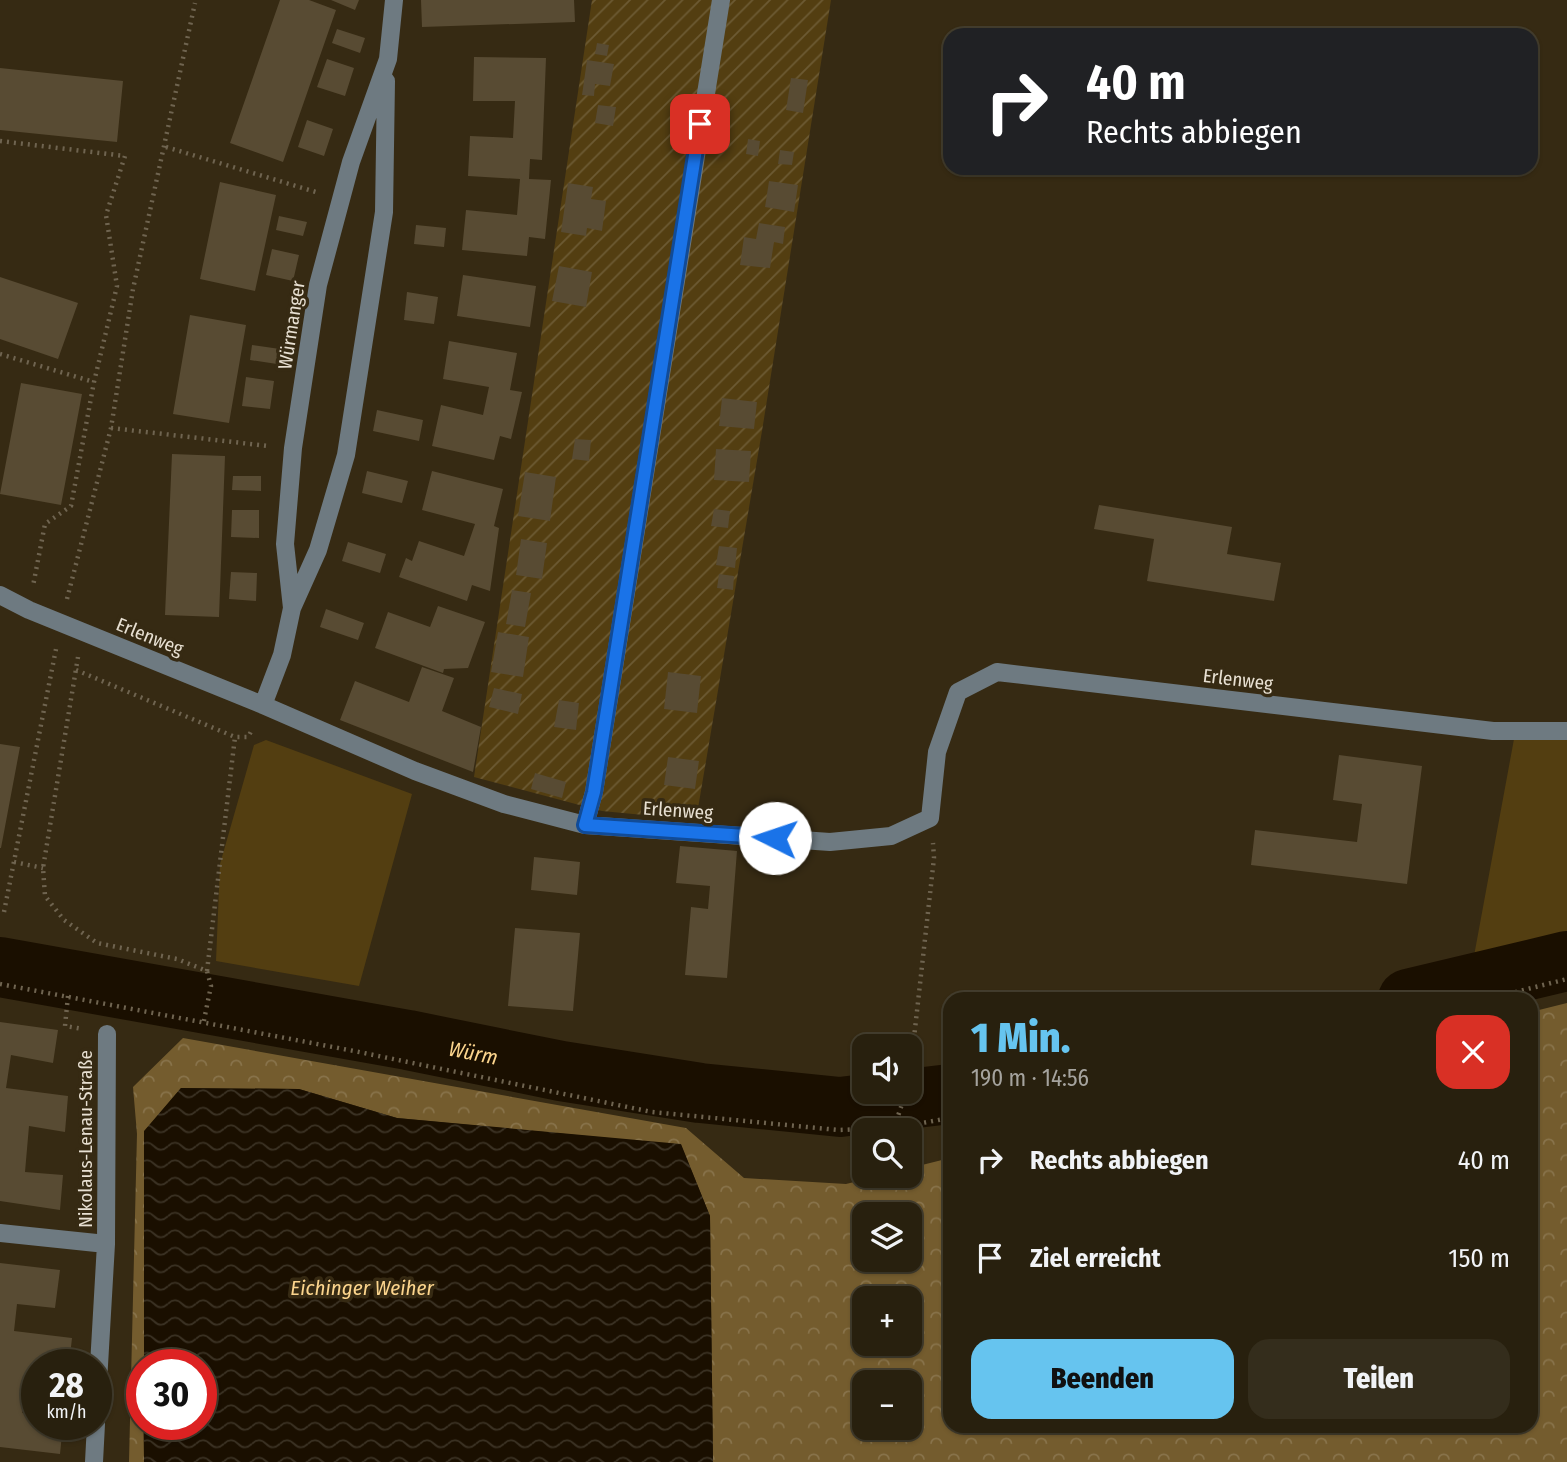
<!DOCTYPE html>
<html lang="de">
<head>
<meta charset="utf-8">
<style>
	body { margin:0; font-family:"Fira Sans Condensed",sans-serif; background:#342d1c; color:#f1f3f6; height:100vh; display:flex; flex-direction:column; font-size:26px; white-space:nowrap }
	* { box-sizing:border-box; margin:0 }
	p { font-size:23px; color:#a5a39e }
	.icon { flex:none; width:38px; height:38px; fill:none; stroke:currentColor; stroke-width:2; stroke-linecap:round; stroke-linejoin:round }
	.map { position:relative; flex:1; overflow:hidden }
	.drawer { position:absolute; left:943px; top:992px; width:595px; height:441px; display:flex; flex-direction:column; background:#28200e; border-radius:21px; box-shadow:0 2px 5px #0004,0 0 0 2px #443e2e }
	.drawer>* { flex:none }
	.hud { position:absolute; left:943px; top:28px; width:595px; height:147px; border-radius:21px; box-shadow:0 2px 5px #0004,0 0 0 2px #443e2e; background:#202124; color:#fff; overflow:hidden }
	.tools { position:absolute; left:852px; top:1034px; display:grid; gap:14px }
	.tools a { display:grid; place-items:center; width:70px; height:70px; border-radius:14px; background:#28200e; box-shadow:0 2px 5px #0004,0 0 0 2px #443e2e; font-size:35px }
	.speed { position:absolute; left:21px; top:1349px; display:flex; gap:14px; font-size:35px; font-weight:700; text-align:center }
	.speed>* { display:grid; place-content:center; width:91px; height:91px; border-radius:50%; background:#28200e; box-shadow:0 2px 5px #0004,0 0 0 2px #443e2e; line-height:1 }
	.speed small { font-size:18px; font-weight:400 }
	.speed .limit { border:10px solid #d22; background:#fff; color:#111 }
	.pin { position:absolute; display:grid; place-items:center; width:60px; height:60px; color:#fff; margin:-30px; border-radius:14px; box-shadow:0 4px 10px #0006 }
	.me { position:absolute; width:77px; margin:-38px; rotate:274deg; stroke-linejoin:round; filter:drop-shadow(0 0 5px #0008) }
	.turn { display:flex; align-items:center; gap:24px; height:147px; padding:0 28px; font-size:32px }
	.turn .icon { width:91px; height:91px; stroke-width:2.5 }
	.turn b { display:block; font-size:49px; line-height:60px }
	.round { display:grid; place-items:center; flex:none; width:74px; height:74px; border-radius:21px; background:#342d1c }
	.head { display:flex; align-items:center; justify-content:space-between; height:119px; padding:0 28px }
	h1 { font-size:42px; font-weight:800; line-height:52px; color:#66c4ef }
	.cta { display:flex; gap:14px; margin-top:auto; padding:14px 28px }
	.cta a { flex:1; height:80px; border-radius:21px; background:#66c4ef; color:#111; font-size:28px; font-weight:800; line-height:80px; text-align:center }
	.cta a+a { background:#342d1c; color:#f1f3f6 }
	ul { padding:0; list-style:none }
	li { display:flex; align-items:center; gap:21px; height:98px; padding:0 28px }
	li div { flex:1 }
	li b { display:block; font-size:26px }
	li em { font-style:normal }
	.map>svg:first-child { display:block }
	.grass { fill:#533e11 }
	.forest { fill:url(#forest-crowns); fill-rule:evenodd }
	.garden { fill:url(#garden-furrows) }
	.water { fill:url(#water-waves) }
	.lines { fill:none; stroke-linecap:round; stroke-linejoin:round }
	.river { stroke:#1a0f00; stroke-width:60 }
	.building { fill:#584b33 }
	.path { stroke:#6f6450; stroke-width:4.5; stroke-dasharray:2 5; stroke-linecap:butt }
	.minor { stroke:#6e7a81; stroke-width:18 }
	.route-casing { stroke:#114b97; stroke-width:18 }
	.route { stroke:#1a73e8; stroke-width:12 }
	.labels { text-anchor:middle; stroke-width:7; stroke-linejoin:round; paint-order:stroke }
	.street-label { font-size:19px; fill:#e8e0d2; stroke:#362a13 }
	.water-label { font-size:21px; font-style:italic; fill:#fcd58d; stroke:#362a13 }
</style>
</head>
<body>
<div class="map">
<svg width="1567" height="1462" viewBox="0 0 1567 1462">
	<defs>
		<pattern id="forest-crowns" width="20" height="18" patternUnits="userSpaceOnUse" patternTransform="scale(1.75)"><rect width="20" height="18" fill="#745c2e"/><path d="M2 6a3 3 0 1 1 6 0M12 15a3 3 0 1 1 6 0" fill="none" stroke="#88734b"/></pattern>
		<pattern id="garden-furrows" width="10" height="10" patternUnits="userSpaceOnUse" patternTransform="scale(1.75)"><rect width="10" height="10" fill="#533e11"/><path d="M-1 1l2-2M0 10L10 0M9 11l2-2" fill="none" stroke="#6c5a33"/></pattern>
		<pattern id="water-waves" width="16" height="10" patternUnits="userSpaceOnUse" patternTransform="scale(1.75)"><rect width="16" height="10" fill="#1a0f00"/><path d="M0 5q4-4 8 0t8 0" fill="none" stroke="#3b3224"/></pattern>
	</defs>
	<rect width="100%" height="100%" fill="#362a13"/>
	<path class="grass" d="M1514 739 1567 740V936L1474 956Z
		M266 740 412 794 359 986 216 961 220 864 254 745Z"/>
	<path class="forest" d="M1567 1003V1462H713L710 1216 681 1145 397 1118 299 1089 181 1088 144 1132V1365H142L144 1462H129L137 1134 133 1087 183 1038 686 1128 744 1178 846 1184 879 1176H910V1168L950 1158V1426H1531V1012ZM864 1214H910V1260H864ZM864 1298H910V1344H864ZM864 1382H910V1428H864Z"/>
	<path class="garden" d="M592 0H831L762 431 696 820 602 811 474 777Z"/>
	<path class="water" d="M181 1088 299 1089 397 1118 681 1144 710 1216 713 1462H144V1425L201 1424V1365H144V1131Z"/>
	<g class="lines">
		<g class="river">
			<path id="s1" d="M0 967 408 1040 561 1071 700 1093 840 1107 950 1094"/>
			<path d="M1408 999 1567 961"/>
		</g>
	</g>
	<path class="building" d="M280 0H309L336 10 283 162 230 143Z
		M331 0H359L355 10Z
		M421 0H574L575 22 422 27Z
		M337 29 365 38 360 53 332 43Z
		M597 43 609 45 607 56 595 54Z
		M474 57 546 58 542 160 530 159 529 179 551 180 545 239 529 237 527 256 462 250 466 210 517 215 520 179 468 176 470 136 513 138 515 101H473Z
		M327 59 354 68 345 96 317 87Z
		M587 60 614 64 610 86 595 84 594 96 582 95Z
		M0 68 123 81 117 142 0 130Z
		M791 78 808 80 803 113 786 110Z
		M598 105 616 107 613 126 595 123Z
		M307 120 333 129 324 156 298 147Z
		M748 139 760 141 758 156 746 154Z
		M780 150 794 152 792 165 778 164Z
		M769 181 798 185 794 212 765 207Z
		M220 182 276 195 255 291 200 279Z
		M568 183 593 187 591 199 606 201 602 231 587 228 586 236 561 232Z
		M279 216 307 222 303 236 276 230Z
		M759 223 785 227 783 244 774 242 770 268 740 265 744 237 756 239Z
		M416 225 446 228 444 247 414 244Z
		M272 249 299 255 293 281 266 275Z
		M559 266 592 272 586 307 552 301Z
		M463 275 536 286 530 327 457 316Z
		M0 277 78 303 58 359 0 339Z
		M407 292 438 297 434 324 404 320Z
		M190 315 246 325 229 423 173 414Z
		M449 341 517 353 510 390 522 392 511 439 500 436 494 460 432 446 441 405 483 415 489 387 443 379Z
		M252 345 280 349 277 364 250 360Z
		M246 377 274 381 270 409 242 406Z
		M21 383 82 394 61 505 0 494Z
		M722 398 757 402 754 429 719 426Z
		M377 410 423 420 419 441 373 431Z
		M575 439 591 440 589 461 572 459Z
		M716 449 751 451 749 482 714 480Z
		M172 454 225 456 219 617 165 615Z
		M367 471 408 481 402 503 362 493Z
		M432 471 503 489 494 526 499 528 490 591 472 585 467 601 399 577 406 558 412 561 419 541 464 556 475 524 422 510Z
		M525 472 556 477 550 521 518 516Z
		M233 476H261V491L232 490Z
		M1099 505 1232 527 1227 554 1281 563 1274 601 1147 581 1154 539 1094 529Z
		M714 509 730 511 728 528 711 526Z
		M232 510H259V538L231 537Z
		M521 539 547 543 542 579 516 575Z
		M348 542 386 554 380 573 342 561Z
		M719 546 737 548 735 568 716 565Z
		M231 572 257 573 256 601 229 599Z
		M719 574 734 576 733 590 717 588Z
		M512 590 531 593 525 627 506 624Z
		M438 606 485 622 468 668 444 669 443 673 375 648 388 612 430 627Z
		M326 609 364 623 358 640 320 627Z
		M498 632 529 637 523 677 491 672Z
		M422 667 454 678 442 711 481 727 473 772 340 720 355 681 409 702Z
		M668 672 701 676 697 713 664 709Z
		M494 688 522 694 518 714 489 707Z
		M559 700 579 703 576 730 554 727Z
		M0 744 20 747 1 848H0Z
		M1339 755 1422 766 1407 884 1251 865 1255 830 1357 842 1362 804 1333 800Z
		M668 757 699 761 695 789 664 785Z
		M535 773 566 782 562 798 531 789Z
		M680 846 737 851 727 978 685 975 691 907 708 909 710 886 676 883Z
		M534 857 580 862 577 895 531 890Z
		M515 928 580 933 573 1011 508 1006Z
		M0 1022 58 1030 53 1063 11 1055 6 1088 68 1096 65 1132 29 1126 25 1172 63 1175 60 1210 0 1201Z
		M0 1263 60 1270 55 1308 17 1304 14 1331 72 1338 69 1365H37V1373L27 1371 22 1413 37 1414V1424H63L60 1454 0 1447Z"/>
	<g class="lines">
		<path class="path" d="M0 141 125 156 106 215 117 286 94 382 71 506 45 524 33 586
			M166 147 316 192
			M0 354 94 382
			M111 428 268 446
			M67 599 111 428 133 289 195 3
			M78 657 43 868 45 896 64 920 97 943 177 959 207 971 211 986 203 1025
			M76 670 235 737H248L253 728
			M14 862 43 868
			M4 912 56 649
			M207 971 235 737
			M0 984 354 1051 652 1112 838 1130 894 1128 950 1118
			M68 996 65 1026 83 1029
			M1488 999 1567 979
			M910 1074 934 858 933 843
			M894 1128 906 1092"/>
		<path class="minor" d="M0 595 29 610 263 705 415 771 504 804 585 825 830 842 891 836 930 818 937 752 958 692 997 672 1493 731H1567
			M292 608 318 550 346 455 384 212 386 81
			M263 705 282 655 292 608 285 544 293 448 318 285 351 162 388 59 394 0
			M585 825 594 792 721 0
			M0 1233 106 1244
			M96 1417 106 1244 107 1034
			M94 1462 96 1424"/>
	</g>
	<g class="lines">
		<g class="route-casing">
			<path id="route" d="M700 124 594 792 585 825 775 838"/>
		</g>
		<use href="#route" class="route"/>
	</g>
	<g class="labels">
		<g class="street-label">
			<text transform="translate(291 325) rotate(-81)" y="7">Würmanger</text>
			<text transform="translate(150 636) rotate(22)" y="7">Erlenweg</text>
			<text transform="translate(1238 679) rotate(7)" y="7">Erlenweg</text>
			<text transform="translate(678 810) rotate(4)" y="7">Erlenweg</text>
			<text transform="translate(85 1139) rotate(-90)" y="7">Nikolaus-Lenau-Straße</text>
		</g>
		<g class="water-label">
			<text dy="7" stroke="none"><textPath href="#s1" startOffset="481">Würm</textPath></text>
			<text x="362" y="1295">Eichinger Weiher</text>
		</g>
	</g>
</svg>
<div class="tools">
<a><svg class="icon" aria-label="sound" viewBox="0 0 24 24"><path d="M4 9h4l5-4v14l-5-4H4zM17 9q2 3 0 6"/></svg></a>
<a><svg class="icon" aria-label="search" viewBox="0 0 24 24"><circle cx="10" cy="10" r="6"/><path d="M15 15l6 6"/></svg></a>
<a><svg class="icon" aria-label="layers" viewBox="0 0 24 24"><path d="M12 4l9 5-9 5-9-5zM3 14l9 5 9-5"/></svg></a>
<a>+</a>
<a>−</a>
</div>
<div class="speed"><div>28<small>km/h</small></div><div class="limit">30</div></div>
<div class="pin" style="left:700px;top:124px;background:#d93025"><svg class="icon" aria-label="arrive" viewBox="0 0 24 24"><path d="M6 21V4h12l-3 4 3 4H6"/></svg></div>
<svg class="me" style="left:775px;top:838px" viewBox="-20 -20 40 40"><circle r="19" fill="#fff"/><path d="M0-13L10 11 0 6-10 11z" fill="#1a73e8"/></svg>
<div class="hud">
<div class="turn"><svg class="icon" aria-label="right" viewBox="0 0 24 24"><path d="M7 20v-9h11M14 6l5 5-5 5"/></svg><div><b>40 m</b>Rechts abbiegen</div></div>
</div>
<section class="drawer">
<div class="head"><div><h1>1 Min.</h1><p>190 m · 14:56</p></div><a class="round" style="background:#d93025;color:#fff"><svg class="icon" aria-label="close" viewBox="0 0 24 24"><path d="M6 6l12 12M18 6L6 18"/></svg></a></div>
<ul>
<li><svg class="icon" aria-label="right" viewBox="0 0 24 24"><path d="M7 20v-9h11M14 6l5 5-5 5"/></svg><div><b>Rechts abbiegen</b></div><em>40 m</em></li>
<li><svg class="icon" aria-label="arrive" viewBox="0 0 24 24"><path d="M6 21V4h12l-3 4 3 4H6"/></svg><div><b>Ziel erreicht</b></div><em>150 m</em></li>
</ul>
<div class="cta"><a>Beenden</a><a>Teilen</a></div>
</section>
</div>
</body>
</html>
